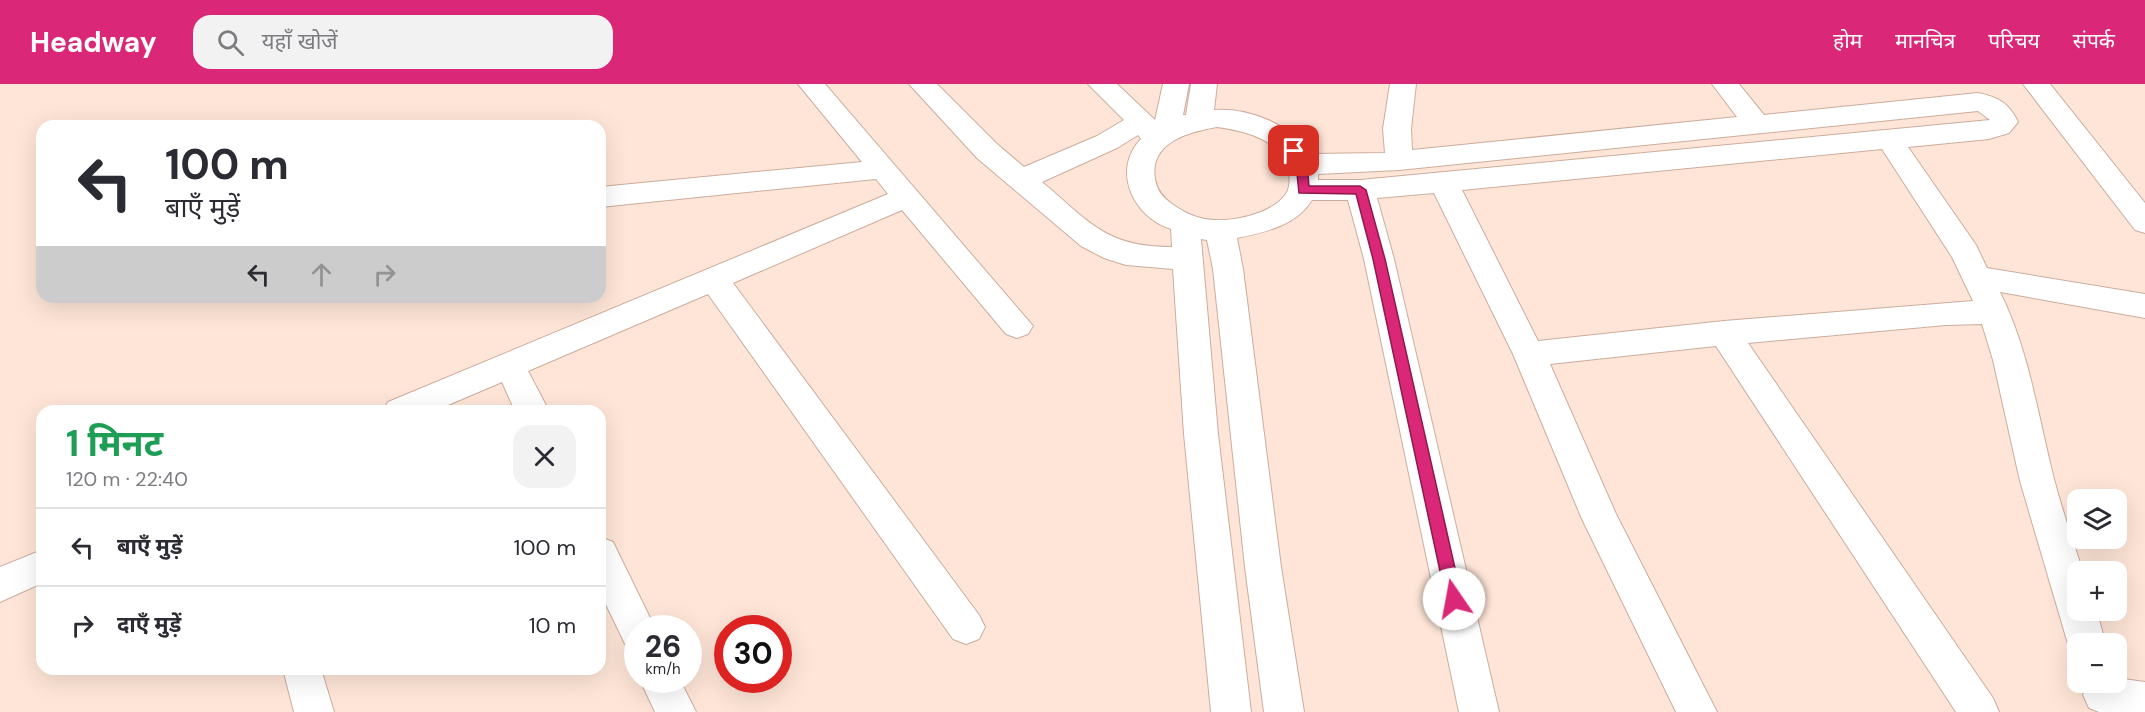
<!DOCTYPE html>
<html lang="hi">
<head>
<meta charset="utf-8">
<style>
	body { margin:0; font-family:"DM Sans","Noto Sans Devanagari",sans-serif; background:#f2f2f3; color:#2b2b33; height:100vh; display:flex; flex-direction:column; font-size:22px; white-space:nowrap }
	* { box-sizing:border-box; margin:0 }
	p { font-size:20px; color:#7c7c81 }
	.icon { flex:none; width:33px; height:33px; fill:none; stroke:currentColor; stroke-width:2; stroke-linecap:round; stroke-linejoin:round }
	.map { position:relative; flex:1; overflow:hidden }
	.drawer { position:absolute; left:36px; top:321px; width:570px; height:270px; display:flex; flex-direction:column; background:#fff; border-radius:18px; box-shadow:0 6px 24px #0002 }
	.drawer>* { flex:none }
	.guide { position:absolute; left:36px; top:36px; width:570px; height:183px; border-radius:18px; box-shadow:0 6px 24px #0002; background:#fff; color:#2b2b33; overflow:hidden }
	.controls { position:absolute; left:2067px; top:405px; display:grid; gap:12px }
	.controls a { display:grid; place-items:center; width:60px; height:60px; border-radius:12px; background:#fff; box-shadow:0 6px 24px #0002; font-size:30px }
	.speed { position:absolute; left:624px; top:531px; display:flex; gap:12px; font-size:30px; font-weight:700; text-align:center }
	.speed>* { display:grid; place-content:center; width:78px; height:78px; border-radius:50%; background:#fff; box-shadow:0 6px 24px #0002; line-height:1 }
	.speed small { font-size:15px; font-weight:400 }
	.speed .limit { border:9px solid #d22; background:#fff; color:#111 }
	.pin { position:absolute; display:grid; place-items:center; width:51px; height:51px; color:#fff; margin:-26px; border-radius:12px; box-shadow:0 3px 9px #0006 }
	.me { position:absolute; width:66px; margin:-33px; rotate:348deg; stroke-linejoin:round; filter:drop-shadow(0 0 4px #0008) }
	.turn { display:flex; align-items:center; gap:21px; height:126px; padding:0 30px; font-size:27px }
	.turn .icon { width:78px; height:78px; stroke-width:2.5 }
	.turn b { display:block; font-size:42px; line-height:51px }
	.lanes { display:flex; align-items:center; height:57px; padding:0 30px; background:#0003; justify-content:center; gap:30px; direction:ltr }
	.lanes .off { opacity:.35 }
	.round { display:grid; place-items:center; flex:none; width:63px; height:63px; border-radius:18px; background:#f2f2f3 }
	.head { display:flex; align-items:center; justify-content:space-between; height:102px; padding:0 30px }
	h1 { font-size:36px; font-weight:700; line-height:45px; color:#1e9e55 }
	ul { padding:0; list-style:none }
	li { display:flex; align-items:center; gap:18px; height:78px; padding:0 30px; border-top:2px solid #e1e1e2 }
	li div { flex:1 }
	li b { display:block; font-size:22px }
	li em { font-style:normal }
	header { display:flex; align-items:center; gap:36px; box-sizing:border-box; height:84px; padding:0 30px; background:#db2777; color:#fff }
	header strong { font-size:28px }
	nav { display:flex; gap:33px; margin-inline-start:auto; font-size:21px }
	.search { width:420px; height:54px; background:#f2f2f3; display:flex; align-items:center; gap:15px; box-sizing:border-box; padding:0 21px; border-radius:18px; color:#7c7c81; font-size:22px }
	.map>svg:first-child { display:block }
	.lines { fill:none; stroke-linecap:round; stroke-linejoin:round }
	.minor-casing { stroke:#cbad9d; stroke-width:2 }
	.minor { fill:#fff; fill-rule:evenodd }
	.route { fill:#db2777; stroke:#8e194d; stroke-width:1.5 }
</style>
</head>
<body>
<header>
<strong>Headway</strong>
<div class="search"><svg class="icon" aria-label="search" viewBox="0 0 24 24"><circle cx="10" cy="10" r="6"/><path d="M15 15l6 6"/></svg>यहाँ खोजें</div>
<nav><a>होम</a><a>मानचित्र</a><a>परिचय</a><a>संपर्क</a></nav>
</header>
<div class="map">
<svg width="2145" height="628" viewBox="0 0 2145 628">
	<rect width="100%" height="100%" fill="#fee5d7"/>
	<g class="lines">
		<g class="minor-casing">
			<path id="minor" d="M798 0H825L1033 242 1028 250 1017 254 1006 250 902 126 733 199 979 531 985 543 979 555 966 560 953 555 708 210 528 287 549 327H515L502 298 434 327H383L388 318 888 110 876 95 600 123V103L862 78Z
				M909 0H937L997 60 1024 83 1097 52 1124 36 1088 0H1117L1155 36 1163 0H1189L1183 31H1186L1191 0H1217L1214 26C1248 23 1292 41 1310 70L1385 69 1383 45 1390 0H1416L1411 45 1412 66 1737 33 1712 0H1739L1764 31 1978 9C1998 13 2009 19 2018 38L2009 49 1989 55 1908 63 1976 161 1987 184 2145 210V234L2000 208C2029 266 2038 332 2054 395 2062 426 2073 457 2083 488H2078V526H2096L2106 560H2078V574L2073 573 2068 560 2020 397 1993 276 1982 240 1946 241 1748 259 1993 614 1999 628H1956L1716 262 1550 280 1616 430 1717 628H1676L1582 435 1513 270 1434 109 1377 114 1394 175 1499 628H1459L1364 175 1348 116H1312C1296 142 1265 148 1237 154L1243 185 1281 483 1304 628H1264L1245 483 1213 185 1207 156 1201 155 1218 350 1251 628H1211L1184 350 1173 185 1126 181 1104 174 1081 162 977 74ZM1978 27 1990 36 1360 96H1318V90L1399 86ZM1217 43C1246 47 1283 56 1289 88 1290 95 1290 104 1286 110 1271 131 1229 139 1205 135 1193 133 1182 127 1172 120 1162 113 1157 106 1155 95 1149 58 1189 48 1217 43ZM1138 51 1141 55C1111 86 1133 133 1171 145L1172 163C1105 163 1090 138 1042 98L1117 64ZM1882 65 1952 173 1973 217 1724 237 1538 257 1462 106Z
				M2023 0H2050L2145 119V149L2135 146Z
				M600 453 613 458 655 544H638V565L625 560 600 508Z
				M42 466V499L0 518V483Z
				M283 585H321L334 628H294Z
				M2116 594 2145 598V628H2099L2089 624 2083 611 2089 598H2116Z
				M640 596H680L696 628H655Z"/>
		</g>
		<use href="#minor" class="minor"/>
	</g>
	<path class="route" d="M1294 63 1298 64 1307 80 1309 102H1360L1366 106 1385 175 1462 515 1459 520 1454 522 1448 520 1446 515 1373 175 1356 110 1299 109 1296 80 1289 67Z"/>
</svg>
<div class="controls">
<a><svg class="icon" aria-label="layers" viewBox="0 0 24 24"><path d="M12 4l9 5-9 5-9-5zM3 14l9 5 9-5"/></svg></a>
<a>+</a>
<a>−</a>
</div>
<div class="speed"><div>26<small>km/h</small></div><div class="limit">30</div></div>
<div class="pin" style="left:1294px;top:67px;background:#d93025"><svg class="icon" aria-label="arrive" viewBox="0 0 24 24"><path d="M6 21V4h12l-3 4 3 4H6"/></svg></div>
<svg class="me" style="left:1454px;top:515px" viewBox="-20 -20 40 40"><circle r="19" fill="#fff"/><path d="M0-13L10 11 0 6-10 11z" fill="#db2777"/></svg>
<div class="guide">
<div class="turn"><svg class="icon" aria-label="left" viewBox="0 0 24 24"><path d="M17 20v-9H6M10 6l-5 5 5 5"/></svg><div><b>100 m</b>बाएँ मुड़ें</div></div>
<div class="lanes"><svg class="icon" aria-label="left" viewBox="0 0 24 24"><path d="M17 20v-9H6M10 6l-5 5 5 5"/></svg><svg class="icon off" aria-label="ahead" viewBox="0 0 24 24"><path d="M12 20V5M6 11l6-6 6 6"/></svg><svg class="icon off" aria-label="right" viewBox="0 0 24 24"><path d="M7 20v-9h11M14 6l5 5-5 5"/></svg></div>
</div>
<section class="drawer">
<div class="head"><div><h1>1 मिनट</h1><p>120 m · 22:40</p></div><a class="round"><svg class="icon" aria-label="close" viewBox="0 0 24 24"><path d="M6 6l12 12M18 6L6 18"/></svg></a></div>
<ul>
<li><svg class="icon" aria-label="left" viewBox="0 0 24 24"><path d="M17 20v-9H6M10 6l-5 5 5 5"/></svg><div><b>बाएँ मुड़ें</b></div><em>100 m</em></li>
<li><svg class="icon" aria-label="right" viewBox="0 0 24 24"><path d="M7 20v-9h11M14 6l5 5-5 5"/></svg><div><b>दाएँ मुड़ें</b></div><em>10 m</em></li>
</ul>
</section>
</div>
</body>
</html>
